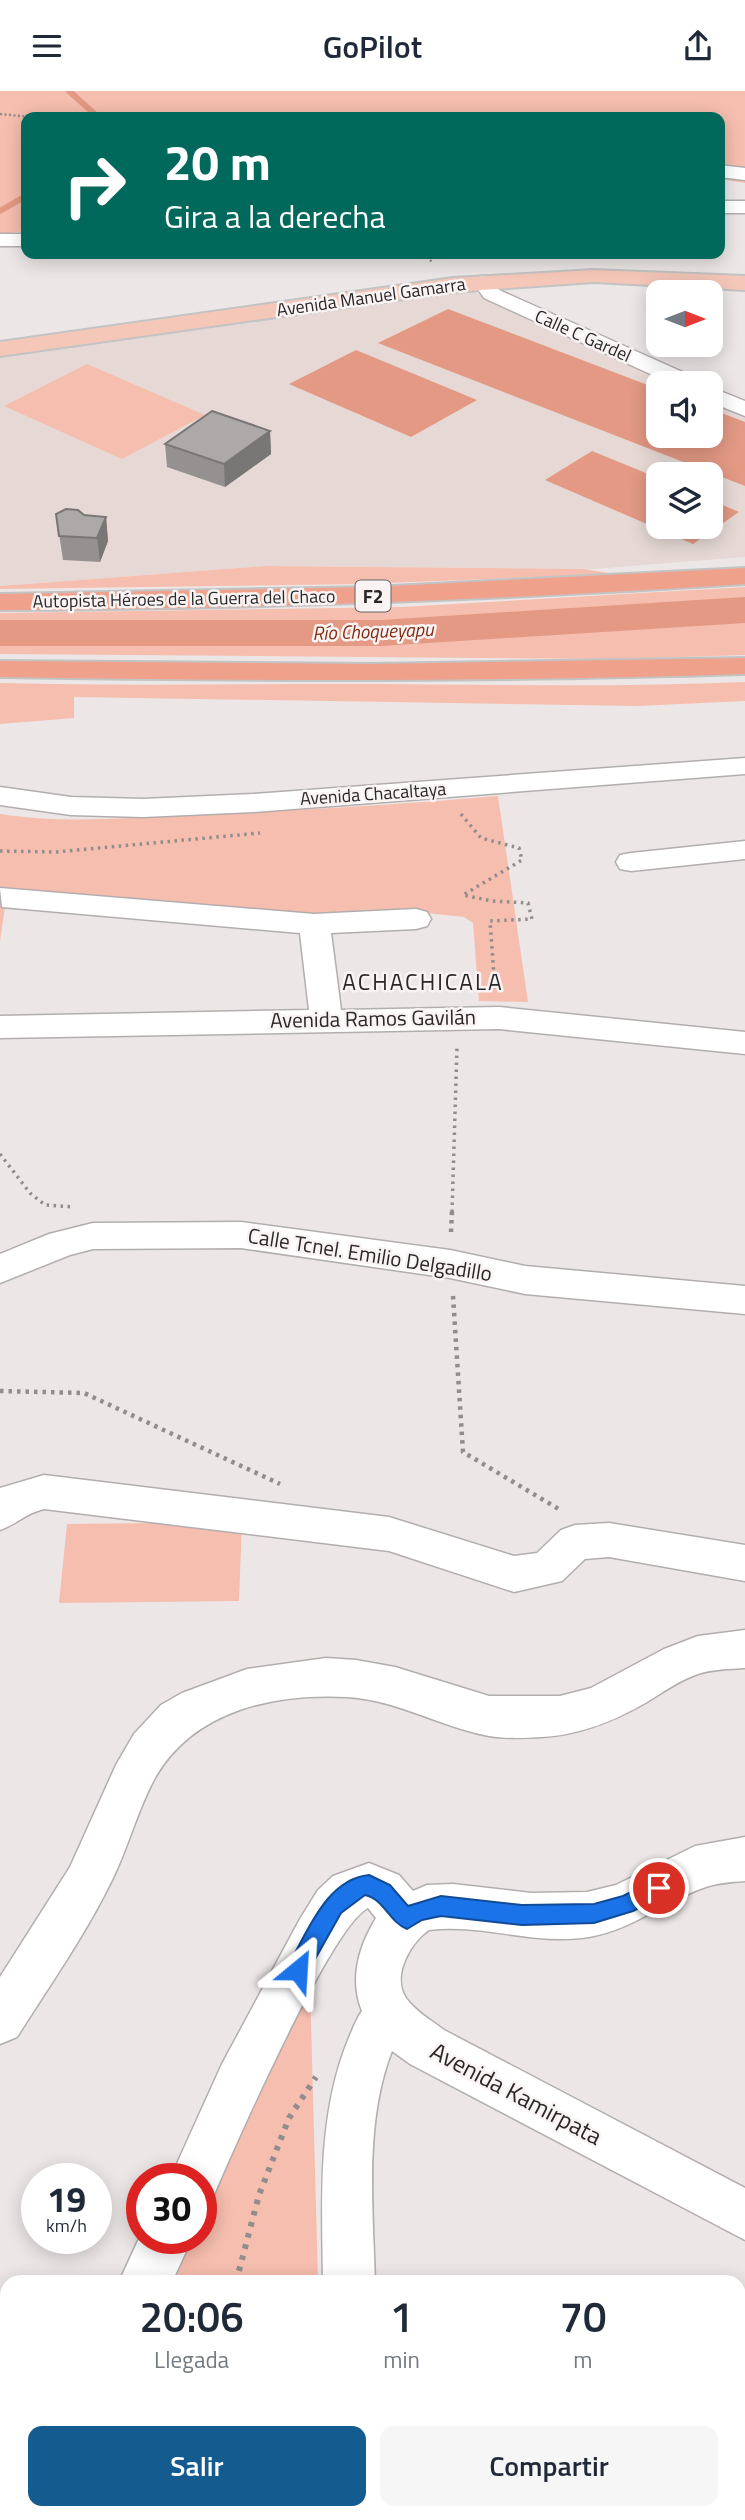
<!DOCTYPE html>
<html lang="es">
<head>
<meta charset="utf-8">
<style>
	body { margin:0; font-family:"Titillium Web",sans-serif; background:#f6f6f7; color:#1f2937; height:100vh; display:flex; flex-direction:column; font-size:26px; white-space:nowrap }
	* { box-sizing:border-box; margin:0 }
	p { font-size:23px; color:#747a83 }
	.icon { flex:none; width:38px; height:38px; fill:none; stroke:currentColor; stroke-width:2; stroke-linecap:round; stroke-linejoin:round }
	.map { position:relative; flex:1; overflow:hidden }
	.sheet { position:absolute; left:0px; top:2184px; width:746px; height:245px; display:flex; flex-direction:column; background:#fff; border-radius:21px 21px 0 0; box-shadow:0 4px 18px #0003 }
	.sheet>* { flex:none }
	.banner { position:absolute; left:21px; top:21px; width:704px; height:147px; border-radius:14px; box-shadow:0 4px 18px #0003; background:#00695c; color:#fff; overflow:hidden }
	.needle { width:46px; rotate:90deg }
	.buttons { position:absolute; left:646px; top:189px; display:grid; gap:14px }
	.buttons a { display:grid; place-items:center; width:77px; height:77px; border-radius:14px; background:#fff; box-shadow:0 4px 18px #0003; font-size:35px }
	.speed { position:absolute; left:21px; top:2072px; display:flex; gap:14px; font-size:35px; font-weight:700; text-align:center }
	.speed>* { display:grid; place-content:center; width:91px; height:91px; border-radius:50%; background:#fff; box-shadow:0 4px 18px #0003; line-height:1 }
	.speed small { font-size:18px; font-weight:400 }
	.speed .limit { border:10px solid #d22; background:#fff; color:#111 }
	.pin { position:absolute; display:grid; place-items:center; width:60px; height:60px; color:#fff; margin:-30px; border:4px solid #fff; border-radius:50%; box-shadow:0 2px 7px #0007 }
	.me { position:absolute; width:77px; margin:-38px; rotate:27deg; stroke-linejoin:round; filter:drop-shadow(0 0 5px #0008) }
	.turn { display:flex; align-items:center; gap:24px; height:147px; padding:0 28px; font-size:32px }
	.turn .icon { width:91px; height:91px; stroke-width:2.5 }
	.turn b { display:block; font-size:49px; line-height:60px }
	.eta { display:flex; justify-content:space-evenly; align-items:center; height:119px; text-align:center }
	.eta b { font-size:42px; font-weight:600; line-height:49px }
	.button { display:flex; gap:14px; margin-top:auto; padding:14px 28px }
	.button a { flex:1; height:80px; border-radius:14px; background:#145c90; color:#fff; font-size:28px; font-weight:600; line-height:80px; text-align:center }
	.button a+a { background:#f6f6f7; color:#1f2937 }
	header { display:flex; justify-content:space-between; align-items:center; height:91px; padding:0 28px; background:#fff; font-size:32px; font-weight:600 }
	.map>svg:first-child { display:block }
	.built { fill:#e6d9d5; fill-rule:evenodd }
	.green { fill:#f6beae }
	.water { fill:#e39984 }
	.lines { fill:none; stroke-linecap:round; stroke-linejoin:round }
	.stream { stroke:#e39984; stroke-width:6 }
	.river { fill:#e39984; fill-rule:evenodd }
	.minor-casing { stroke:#b2aead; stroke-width:3 }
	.major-casing { stroke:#c3c3c3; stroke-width:4 }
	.highway-casing { stroke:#c3c3c3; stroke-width:4 }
	.path-far3 { stroke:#918d8c; stroke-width:2.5; stroke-dasharray:2 2.5; stroke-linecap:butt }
	.path-far2 { stroke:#918d8c; stroke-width:3.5; stroke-dasharray:2.5 4.5; stroke-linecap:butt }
	.path-far1 { stroke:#918d8c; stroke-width:4.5; stroke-dasharray:3.5 5; stroke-linecap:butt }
	.path { stroke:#918d8c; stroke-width:6; stroke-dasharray:4.5 7; stroke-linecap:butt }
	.minor { fill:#fff; fill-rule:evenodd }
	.major { fill:#f5c7b9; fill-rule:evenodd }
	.highway { fill:#efa18b; fill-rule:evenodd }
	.wall { fill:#959190 }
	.shaded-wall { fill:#797676 }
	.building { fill:#ada9a8; stroke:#797676; stroke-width:2 }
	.route { fill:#1a73e8; stroke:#114b97; stroke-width:2 }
	.labels { text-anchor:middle; stroke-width:5; stroke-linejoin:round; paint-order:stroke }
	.far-street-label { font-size:18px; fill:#2a2828; stroke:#f9f4f3 }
	.shield { fill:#f9f4f3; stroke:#686565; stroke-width:2 }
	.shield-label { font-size:19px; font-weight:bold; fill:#2a2828 }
	.far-water-label { font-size:19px; font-style:italic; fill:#842d15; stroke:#f9f4f3 }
	.street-label { font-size:21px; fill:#2a2828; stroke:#f9f4f3 }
	.neighbourhood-label { font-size:23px; letter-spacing:2px; fill:#2a2828; stroke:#f9f4f3 }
	.near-street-label { font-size:24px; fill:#2a2828; stroke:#f9f4f3 }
</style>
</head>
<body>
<header><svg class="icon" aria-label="menu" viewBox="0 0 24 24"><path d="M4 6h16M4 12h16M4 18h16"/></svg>GoPilot<svg class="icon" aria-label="share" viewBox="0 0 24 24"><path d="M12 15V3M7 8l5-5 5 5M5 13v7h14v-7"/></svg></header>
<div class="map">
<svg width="745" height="2429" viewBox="0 0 745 2429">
	<rect width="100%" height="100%" fill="#ece7e6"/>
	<path class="built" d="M469 199 674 292H658V345H710L711 309 745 324V466L593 478 265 475 0 495V266ZM658 383H710V436H658Z"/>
	<path class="green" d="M0 0H745V92L719 88V26H26V140L0 143Z
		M87 273 205 324 122 368 4 315Z
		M265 475 584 478 615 483 361 493 0 498V495Z
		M745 496V509L384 532H0V522L402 516Z
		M745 528V564L615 568 0 563V552L385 551Z
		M745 591V610L638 615 74 606V627L0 633V592C114 595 227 593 341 593 476 593 610 597 745 591Z
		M498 705 528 911 479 910 473 832 464 826 416 821 317 826 7 803 0 850V723C61 733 124 727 185 724 290 720 394 714 498 705Z
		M242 1431 239 1510 59 1512 67 1433Z
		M309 1856 318 2191H169L187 2147H201V2113Z
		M7 2407V2422H324V2429H0V2416Z"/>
	<path class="water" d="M448 218 658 298V345H710L711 318 745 331V395L378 252Z
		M356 259 477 309 411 346 289 293Z
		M592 360 658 387V436H710L711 409 739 421 693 453 545 389Z"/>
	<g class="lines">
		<path class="stream" d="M69 0 98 26
			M0 120 26 105"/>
		<path class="river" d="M745 506V532L381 555H0V529H381Z"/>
		<g class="minor-casing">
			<path id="minor" d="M719 74 745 77V89L719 86Z
				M719 110H745V122H719Z
				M0 143H26V155H0Z
				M483 185 490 187 499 199 696 287 699 292H670L484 207 473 191 476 187Z
				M710 296 745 310V325L710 311Z
				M745 667V683L253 721 143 726 71 724 0 714V696L71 706 143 708 253 703Z
				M745 750V768L631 780 620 778 616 771 620 764 631 762Z
				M0 797 314 823 416 818 427 821 431 828 427 835 416 838 331 842 341 919 499 916 745 941V963L499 938 0 947V925L309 919 300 842 2 816Z
				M241 1131 450 1159 525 1175 745 1195V1223L525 1203 450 1187 241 1157 93 1158 70 1164 0 1192V1163L49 1143 93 1132Z
				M44 1384 389 1426 514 1465 537 1462 561 1439 575 1434 609 1432 745 1454V1490L609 1466 585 1468 562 1490 514 1501 389 1460 44 1418C24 1423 19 1432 0 1439V1397Z
				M745 1539V1577C729 1578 713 1578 698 1583 680 1589 663 1601 647 1611 614 1630 580 1644 542 1646 525 1647 507 1648 489 1645 440 1636 398 1609 347 1606 275 1602 195 1619 156 1685 138 1717 129 1754 113 1787 86 1843 50 1894 17 1946L0 1953V1886L70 1776 116 1674 134 1643 161 1614 182 1602 247 1578 326 1567 356 1569 395 1576 489 1605H560L591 1597 664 1558 698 1545Z
				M745 1746V1790C731 1791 716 1792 703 1797 663 1811 634 1838 589 1846 535 1855 482 1832 429 1839 411 1851 391 1885 406 1907 415 1920 431 1929 444 1939L745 2097V2149L410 1973 392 1960C364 2031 373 2117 375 2191H323C322 2111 317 2025 348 1949 352 1940 356 1928 362 1920 349 1888 359 1855 376 1827L368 1817C331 1835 234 2057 213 2106L201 2111V2088H170L222 1973 300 1828 318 1799 333 1785 369 1772 399 1784 413 1800 427 1794 453 1793 531 1802 587 1801 616 1794 695 1755Z
				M142 2141V2147H192L172 2191H119Z
				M7 2321V2379L0 2382V2324Z
				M738 2403 745 2406V2429H496L499 2422H738Z
				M325 2422H381V2429H325Z"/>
		</g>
		<g class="major-casing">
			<path id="major" d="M594 179 745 185V199L594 191 453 201 0 265V251L453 187Z"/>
		</g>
		<g class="highway-casing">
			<path id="highway" d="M745 477V493C497 509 249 518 0 519V503L373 496Z
				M745 567V583C497 591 248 590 0 586V570L372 573Z"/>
		</g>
		<path class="path-far3" d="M0 23 31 26
			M419 163H424L432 171"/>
		<path class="path-far2" d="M461 723 481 747 519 757 522 769 463 804 492 810 528 812 532 828 490 830 495 898
			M0 760 56 761 260 742
			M0 1063 30 1102 45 1114 73 1116
			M452 1121 457 957"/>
		<path class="path-far1" d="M451 1141 452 1120
			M453 1205 463 1361 562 1420
			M0 1300 84 1302 280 1393"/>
		<path class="path" d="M236 2191 259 2104 289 2027 316 1986
			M82 2429 88 2422"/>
		<use href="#minor" class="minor"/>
		<use href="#major" class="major"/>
		<use href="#highway" class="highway"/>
	</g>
	<path class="wall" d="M270 340 271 363 225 396 167 376 165 353Z
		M56 423 106 426 108 450 100 471 63 469Z"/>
	<path class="shaded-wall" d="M270 340 271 363 225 396 224 373Z
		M106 426 108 450 100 471 97 447Z"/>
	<path class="building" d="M212 320 270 340 224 373 165 353Z
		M66 418 78 419 84 424 106 426 97 447 59 445 56 423Z"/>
	<path class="route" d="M369 1784 390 1794 408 1815 441 1805 522 1814 594 1813 623 1805 659 1787 666 1790 668 1797 666 1804 633 1820 594 1832 522 1834 441 1825 422 1829 407 1838C389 1831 384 1808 365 1804L341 1822 305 1886 298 1889 290 1886 287 1879 290 1871C308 1840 327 1788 369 1784Z"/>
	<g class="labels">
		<g class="far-street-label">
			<text transform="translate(371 206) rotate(-8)" y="6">Avenida Manuel Gamarra</text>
			<text transform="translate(583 245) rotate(24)" y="6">Calle C Gardel</text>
			<text transform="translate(184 508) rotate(-1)" y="6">Autopista Héroes de la Guerra del Chaco</text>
			<text transform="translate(373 703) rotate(-4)" y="6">Avenida Chacaltaya</text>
		</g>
		<rect class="shield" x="355.5" y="489.5" width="35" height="31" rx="5"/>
		<g class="shield-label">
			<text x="373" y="512">F2</text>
		</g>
		<g class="far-water-label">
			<text transform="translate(373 540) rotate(-2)" y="7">Río Choqueyapu</text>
		</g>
		<g class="street-label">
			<text transform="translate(373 928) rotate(-1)" y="7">Avenida Ramos Gavilán</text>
			<text transform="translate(370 1164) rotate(9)" y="7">Calle Tcnel. Emilio Delgadillo</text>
		</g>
		<g class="neighbourhood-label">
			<text x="423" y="899">ACHACHICALA</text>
		</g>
		<g class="near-street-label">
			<text transform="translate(516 2003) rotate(28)" y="8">Avenida Kamirpata</text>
		</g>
	</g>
</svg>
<div class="buttons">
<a><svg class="needle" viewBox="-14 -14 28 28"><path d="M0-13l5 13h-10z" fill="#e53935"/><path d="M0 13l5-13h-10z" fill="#747a83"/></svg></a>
<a><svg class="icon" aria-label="sound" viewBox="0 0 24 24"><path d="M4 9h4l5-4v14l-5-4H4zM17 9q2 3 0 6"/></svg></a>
<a><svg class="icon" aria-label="layers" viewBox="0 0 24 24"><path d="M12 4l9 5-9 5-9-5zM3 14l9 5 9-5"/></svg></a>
</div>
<div class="speed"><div>19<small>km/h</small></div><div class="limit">30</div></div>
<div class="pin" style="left:659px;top:1797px;background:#d93025"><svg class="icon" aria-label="arrive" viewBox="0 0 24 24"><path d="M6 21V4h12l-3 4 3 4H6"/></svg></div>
<svg class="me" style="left:298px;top:1879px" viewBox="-20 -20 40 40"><path d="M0-17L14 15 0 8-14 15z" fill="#1a73e8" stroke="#fff" stroke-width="4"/></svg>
<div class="banner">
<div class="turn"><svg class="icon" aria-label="right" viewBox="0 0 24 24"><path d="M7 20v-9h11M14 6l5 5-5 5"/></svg><div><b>20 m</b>Gira a la derecha</div></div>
</div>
<section class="sheet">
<div class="eta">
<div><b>20:06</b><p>Llegada</p></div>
<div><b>1</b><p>min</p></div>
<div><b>70</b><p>m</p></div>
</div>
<div class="button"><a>Salir</a><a>Compartir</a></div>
</section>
</div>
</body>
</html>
